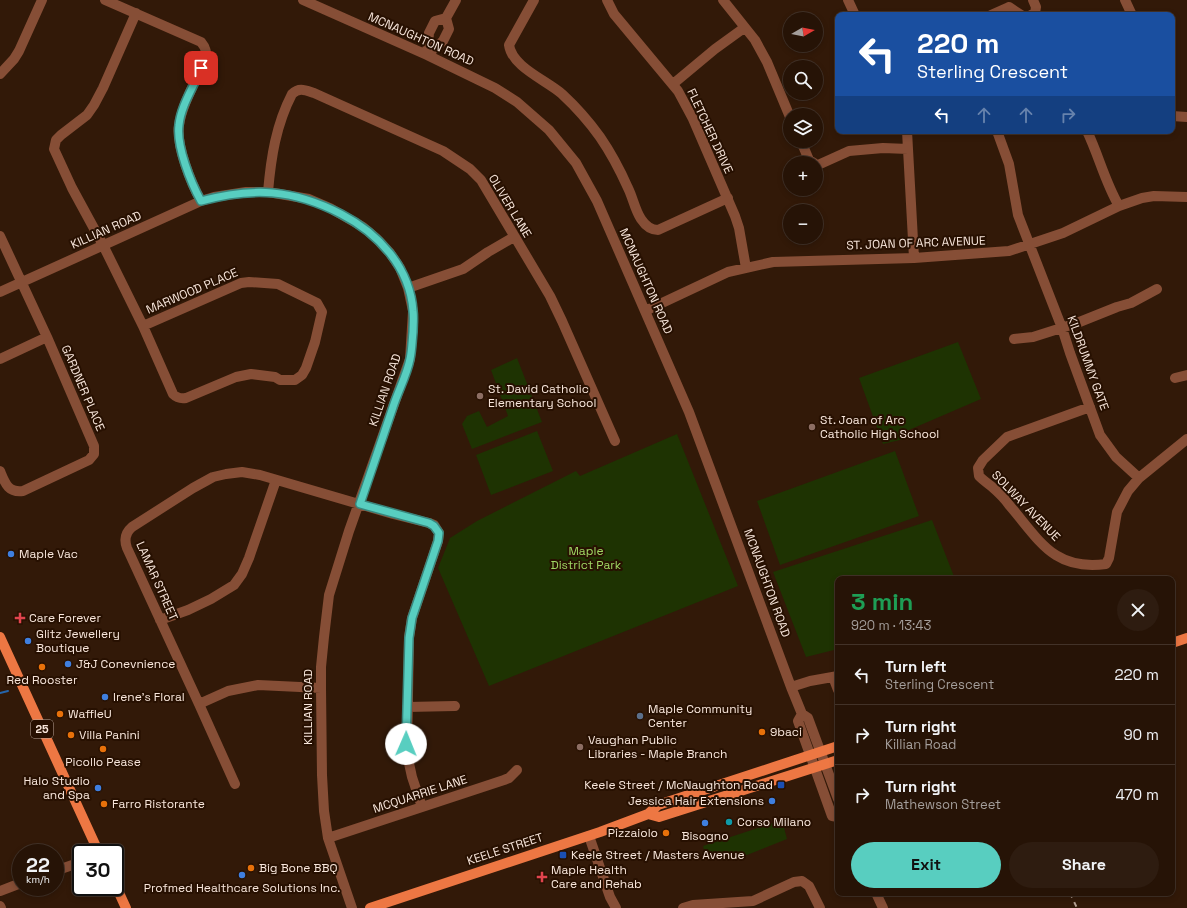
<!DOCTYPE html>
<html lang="en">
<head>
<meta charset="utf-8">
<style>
	body { margin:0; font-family:"Space Grotesk",sans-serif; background:#2e1c10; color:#f1f3f6; height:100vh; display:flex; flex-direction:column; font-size:15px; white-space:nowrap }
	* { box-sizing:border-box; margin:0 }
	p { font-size:13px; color:#a49e9b }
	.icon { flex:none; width:22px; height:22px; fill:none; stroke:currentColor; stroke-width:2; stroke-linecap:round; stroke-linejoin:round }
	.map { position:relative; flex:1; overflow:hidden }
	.side { position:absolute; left:835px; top:576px; width:340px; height:320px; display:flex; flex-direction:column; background:#261306; border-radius:8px; box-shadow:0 2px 6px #0003,0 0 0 1px #423228 }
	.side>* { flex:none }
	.top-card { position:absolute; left:835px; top:12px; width:340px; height:122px; border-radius:8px; box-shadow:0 2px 6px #0003,0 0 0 1px #423228; background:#1a4fa0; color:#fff; overflow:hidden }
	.needle { width:26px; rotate:81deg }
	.buttons { position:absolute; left:783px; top:12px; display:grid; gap:8px }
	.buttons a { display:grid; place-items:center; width:40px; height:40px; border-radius:50%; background:#261306; box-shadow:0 2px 6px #0003,0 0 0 1px #423228; font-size:20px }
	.speed { position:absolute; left:12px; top:844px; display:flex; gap:8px; font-size:20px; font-weight:700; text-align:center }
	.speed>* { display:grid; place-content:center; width:52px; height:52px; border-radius:50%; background:#261306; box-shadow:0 2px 6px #0003,0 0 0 1px #423228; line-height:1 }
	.speed small { font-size:10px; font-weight:400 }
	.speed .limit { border:2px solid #111; border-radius:6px; background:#fff; color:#111 }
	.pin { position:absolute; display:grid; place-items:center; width:34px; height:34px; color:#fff; margin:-17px; border-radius:8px; box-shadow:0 2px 6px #0006 }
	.me { position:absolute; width:44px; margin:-22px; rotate:1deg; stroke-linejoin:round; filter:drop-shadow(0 0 3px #0008) }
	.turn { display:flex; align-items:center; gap:14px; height:84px; padding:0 16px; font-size:18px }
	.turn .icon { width:52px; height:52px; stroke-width:2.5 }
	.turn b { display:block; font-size:28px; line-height:34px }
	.lanes { display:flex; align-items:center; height:38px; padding:0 16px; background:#0003; justify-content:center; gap:20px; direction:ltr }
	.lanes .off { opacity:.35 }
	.round { display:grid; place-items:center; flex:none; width:42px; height:42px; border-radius:21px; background:#2e1c10 }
	.overview { display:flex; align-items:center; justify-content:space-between; height:68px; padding:0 16px }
	h1 { font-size:24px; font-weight:700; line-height:30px; color:#1e9e55 }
	.button { display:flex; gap:8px; margin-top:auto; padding:8px 16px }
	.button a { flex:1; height:46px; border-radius:24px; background:#58cec0; color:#111; font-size:16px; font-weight:700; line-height:46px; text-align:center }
	.button a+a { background:#2e1c10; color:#f1f3f6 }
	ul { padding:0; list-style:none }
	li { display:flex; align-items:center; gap:12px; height:60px; padding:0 16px; border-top:1px solid #423228 }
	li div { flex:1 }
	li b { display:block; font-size:15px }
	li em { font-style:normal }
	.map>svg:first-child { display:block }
	.green { fill:#1e3302 }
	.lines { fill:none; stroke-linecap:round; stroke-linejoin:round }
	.stream { stroke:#2665ab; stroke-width:2 }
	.minor { stroke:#864e36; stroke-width:10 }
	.major { stroke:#ed7743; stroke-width:10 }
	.rail { stroke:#b4a093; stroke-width:2; stroke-dasharray:5 5; stroke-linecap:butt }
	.route-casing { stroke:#39867d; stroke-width:10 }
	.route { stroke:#58cec0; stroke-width:7 }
	.education-dot { fill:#8d6e63; stroke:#271001; stroke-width:1.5 }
	.shop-dot { fill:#3f7fe0; stroke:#271001; stroke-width:1.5 }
	.health-dot { fill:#e0444e; stroke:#271001; stroke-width:1.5 }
	.food-dot { fill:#e8710a; stroke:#271001; stroke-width:1.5 }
	.service-dot { fill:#5c6f8a; stroke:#271001; stroke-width:1.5 }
	.transit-dot { fill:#1a4fb4; stroke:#271001; stroke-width:1.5 }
	.culture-dot { fill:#0f9aa8; stroke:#271001; stroke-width:1.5 }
	.labels { text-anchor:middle; stroke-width:4; stroke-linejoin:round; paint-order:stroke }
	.shield { fill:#271001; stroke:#b9a69a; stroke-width:1 }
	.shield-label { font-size:11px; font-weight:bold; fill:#f8e6db }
	.street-label { font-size:12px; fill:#f8e6db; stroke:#271001 }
	.poi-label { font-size:12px; fill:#f8e6db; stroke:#271001; text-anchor:start }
	.park-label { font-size:12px; fill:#a0d864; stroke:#271001 }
</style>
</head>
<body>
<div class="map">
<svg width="1187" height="908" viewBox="0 0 1187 908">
	<rect width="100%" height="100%" fill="#321908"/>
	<path class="green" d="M958 342 981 399 902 433 904 439 883 444 859 378Z
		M517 358 542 422 472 449 462 424 467 416 479 411 487 427 508 416 491 370Z
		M537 431 553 471 491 495 476 455Z
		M677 434 738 586 489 686 438 568 450 538 477 521 576 471 580 476Z
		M895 451 919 516 780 565 757 501Z
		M932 520 955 579H838V649L806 657 773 572Z
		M782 820 787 839 747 855 706 859 703 846Z"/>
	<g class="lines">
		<path class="stream" d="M0 693 8 691"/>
		<path class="minor" d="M105 0 201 42C206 48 207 52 205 60 197 79 182 104 179 125 176 146 191 183 201 201
			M303 0 427 55 495 88 517 102 549 130 576 163 597 201 689 412 791 687 802 714 808 718 838 799
			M534 0 509 45C512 67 546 80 562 94 575 106 590 123 600 137 611 153 620 170 628 188 633 198 635 210 641 219 645 225 650 230 658 230L728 198
			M607 0 614 14 678 91 693 119 735 216 739 228 746 268
			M723 0 755 40 767 62 790 117
			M848 0 855 15
			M1125 0 1132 15
			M1009 7 1021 15
			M136 13 103 88 94 105 87 115 61 135 56 140 54 149 72 188 103 245 143 326 173 394C177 398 180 399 186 398L236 377 251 374 275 377 280 380H295L302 375 306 368 315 342 321 316 322 312 317 303 278 284 249 282 241 283 143 326
			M991 15 1009 7
			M1031 15 1035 13 1036 7 1033 0
			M427 55 429 33 435 21 446 18 456 0
			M427 55 443 41 449 29 446 18
			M0 74 14 59 19 51 42 0
			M673 84 715 49 744 28
			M1172 116 1187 117
			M907 131 914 258
			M997 131 1009 164 1018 215 1062 328 1070 353 1100 435 1116 457 1139 478
			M1087 131C1099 156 1105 182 1119 206
			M801 141 809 160 814 163
			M816 164 818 165 849 151 883 148 908 149
			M268 192C271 157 276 125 292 94 299 87 305 90 314 93L443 151 470 169 481 180 550 296 562 321 615 441
			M0 236 47 337 94 446V454L89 460 23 491C8 493 5 483 0 471
			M408 288 463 269 488 252 514 237
			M0 292 201 201 214 197 246 192H268L309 199 330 208 363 227 376 238 390 253 400 268 408 288 413 311 410 359 349 531 329 595 324 637 321 667V688L322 775 324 811 328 838 352 908
			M645 311 728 272 773 262 914 258 1009 251 1063 233 1119 206 1142 198 1154 196 1187 197
			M1014 339 1033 337 1077 323 1117 307 1131 303 1157 289
			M0 359 47 337
			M1175 378 1187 375
			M1090 407 1007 437 983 460 978 468 979 476C983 480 987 483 991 486 998 492 1005 499 1010 506 1040 541 1054 571 1106 564L1109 558 1117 512 1128 491 1139 478 1187 439
			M160 620 188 610 211 599 234 585 242 574 249 558 276 480
			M833 677 838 690
			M791 687 810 681 838 676
			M199 704 228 691 258 685 321 688
			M407 707 455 706
			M802 714 798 721 832 816 838 817
			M235 784 199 704 127 548C124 540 125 533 132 527L193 488 213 477 226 474 242 472 260 475 393 514 429 523 434 525 439 533 438 541 412 618 409 637 407 754 412 777 422 807
			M589 836 610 897 616 908
			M328 838 504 780 509 778 517 770
			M55 871 81 862
			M0 891 21 883
			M876 893 883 908
			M0 906 1 908
			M683 908 693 905 753 901 794 882 802 881 809 886 820 908"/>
		<path class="major" d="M0 637 99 853
			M1172 643 1187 638
			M648 814 659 817 838 760
			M115 884 126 908
			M370 908 600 832 648 814 658 805 838 746"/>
		<path class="rail" d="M1070 893 1077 908"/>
	</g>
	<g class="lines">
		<g class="route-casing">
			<path id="route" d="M201 68C194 87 181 105 179 125 176 146 191 183 201 201 252 187 293 189 341 214 378 233 410 267 413 311 414 318 413 325 413 332 412 341 412 350 410 359 407 375 398 391 393 407 382 440 371 472 360 504L429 523 434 526 439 533 438 541 412 618 409 638 406 744"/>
		</g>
		<use href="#route" class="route"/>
	</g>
	<g class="education-dot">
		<circle cx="480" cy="396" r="4"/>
		<circle cx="812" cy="427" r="4"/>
		<circle cx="580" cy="747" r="4"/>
	</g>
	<g class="shop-dot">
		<circle cx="11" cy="554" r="4"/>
		<circle cx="28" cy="641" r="4"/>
		<circle cx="68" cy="664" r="4"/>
		<circle cx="105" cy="697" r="4"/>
		<circle cx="98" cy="788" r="4"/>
		<circle cx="772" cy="801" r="4"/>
		<circle cx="705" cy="823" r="4"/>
		<circle cx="242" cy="875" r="4"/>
	</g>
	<g class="health-dot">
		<path d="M18 612h4v4h4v4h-4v4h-4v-4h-4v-4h4z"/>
		<path d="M540 871h4v4h4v4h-4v4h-4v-4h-4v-4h4z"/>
	</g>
	<g class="food-dot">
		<circle cx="42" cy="667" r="4"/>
		<circle cx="60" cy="714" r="4"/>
		<circle cx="762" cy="732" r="4"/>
		<circle cx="71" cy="735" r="4"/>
		<circle cx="103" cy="749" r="4"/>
		<circle cx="104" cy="804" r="4"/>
		<circle cx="666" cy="833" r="4"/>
		<circle cx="251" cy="868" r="4"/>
	</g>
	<circle class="service-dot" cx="640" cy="716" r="4"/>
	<g class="transit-dot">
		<rect x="777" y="781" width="8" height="8" rx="2"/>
		<rect x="559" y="851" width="8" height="8" rx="2"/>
	</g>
	<circle class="culture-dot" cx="729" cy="822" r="4"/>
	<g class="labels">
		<rect class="shield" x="31" y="720" width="22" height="18" rx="3"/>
		<g class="shield-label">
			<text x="42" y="733">25</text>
		</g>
		<g class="street-label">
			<text transform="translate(421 39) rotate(24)" y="4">MCNAUGHTON ROAD</text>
			<text transform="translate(710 131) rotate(65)" y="4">FLETCHER DRIVE</text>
			<text transform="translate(510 206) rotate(59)" y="4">OLIVER LANE</text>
			<text transform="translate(106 230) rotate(-24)" y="4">KILLIAN ROAD</text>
			<text transform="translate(916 243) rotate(-2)" y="4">ST. JOAN OF ARC AVENUE</text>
			<text transform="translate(646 281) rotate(66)" y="4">MCNAUGHTON ROAD</text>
			<text transform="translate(192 291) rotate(-23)" y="4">MARWOOD PLACE</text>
			<text transform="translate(1088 363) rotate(70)" y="4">KILDRUMMY GATE</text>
			<text transform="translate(83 388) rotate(67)" y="4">GARDNER PLACE</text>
			<text transform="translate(385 390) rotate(-71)" y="4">KILLIAN ROAD</text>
			<text transform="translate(1026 506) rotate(46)" y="4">SOLWAY AVENUE</text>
			<text transform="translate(157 581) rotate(66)" y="4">LAMAR STREET</text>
			<text transform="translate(767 583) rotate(70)" y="4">MCNAUGHTON ROAD</text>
			<text transform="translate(308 707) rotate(-90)" y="4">KILLIAN ROAD</text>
			<text transform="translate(420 794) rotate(-18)" y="4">MCQUARRIE LANE</text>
			<text transform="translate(505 849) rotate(-18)" y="4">KEELE STREET</text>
		</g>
		<g class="poi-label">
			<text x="488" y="393">St. David Catholic<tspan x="488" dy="14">Elementary School</tspan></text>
			<text x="820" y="424">St. Joan of Arc<tspan x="820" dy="14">Catholic High School</tspan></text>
			<text x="19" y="558">Maple Vac</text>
			<text x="29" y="622">Care Forever</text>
			<text x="36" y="638">Glitz Jewellery<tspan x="36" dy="14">Boutique</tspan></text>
			<text x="76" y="668">J&amp;J Conevnience</text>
			<text x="42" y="684" text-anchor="middle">Red Rooster</text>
			<text x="113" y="701">Irene's Floral</text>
			<text x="648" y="713">Maple Community<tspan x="648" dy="14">Center</tspan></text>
			<text x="68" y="718">WaffleU</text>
			<text x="770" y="736">9baci</text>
			<text x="79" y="739">Villa Panini</text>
			<text x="588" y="744">Vaughan Public<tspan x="588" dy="14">Libraries - Maple Branch</tspan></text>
			<text x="103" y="766" text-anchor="middle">Picollo Pease</text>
			<text x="90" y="785" text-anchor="end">Halo Studio<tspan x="90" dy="14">and Spa</tspan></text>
			<text x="773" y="789" text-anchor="end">Keele Street / McNaughton Road</text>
			<text x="764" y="805" text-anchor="end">Jessica Hair Extensions</text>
			<text x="112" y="808">Farro Ristorante</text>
			<text x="737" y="826">Corso Milano</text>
			<text x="658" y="837" text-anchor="end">Pizzaiolo</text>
			<text x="705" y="840" text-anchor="middle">Bisogno</text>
			<text x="571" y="859">Keele Street / Masters Avenue</text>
			<text x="259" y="872">Big Bone BBQ</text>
			<text x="551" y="874">Maple Health<tspan x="551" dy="14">Care and Rehab</tspan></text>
			<text x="242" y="892" text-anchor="middle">Profmed Healthcare Solutions Inc.</text>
		</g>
		<g class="park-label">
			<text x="586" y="555">Maple<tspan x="586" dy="14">District Park</tspan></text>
		</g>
	</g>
</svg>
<div class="buttons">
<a><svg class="needle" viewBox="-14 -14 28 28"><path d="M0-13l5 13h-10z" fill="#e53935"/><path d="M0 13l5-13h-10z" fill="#a49e9b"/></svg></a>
<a><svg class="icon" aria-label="search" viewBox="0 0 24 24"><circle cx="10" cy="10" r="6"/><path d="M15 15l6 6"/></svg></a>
<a><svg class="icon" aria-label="layers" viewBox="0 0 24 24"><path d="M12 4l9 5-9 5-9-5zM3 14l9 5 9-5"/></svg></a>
<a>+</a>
<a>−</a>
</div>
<div class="speed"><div>22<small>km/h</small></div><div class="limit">30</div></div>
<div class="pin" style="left:201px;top:68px;background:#d93025"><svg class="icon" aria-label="arrive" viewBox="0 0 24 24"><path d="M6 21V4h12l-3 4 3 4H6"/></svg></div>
<svg class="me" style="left:406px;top:744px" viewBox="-20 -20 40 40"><circle r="19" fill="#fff"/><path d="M0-13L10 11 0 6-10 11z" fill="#58cec0"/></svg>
<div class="top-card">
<div class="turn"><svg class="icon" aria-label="left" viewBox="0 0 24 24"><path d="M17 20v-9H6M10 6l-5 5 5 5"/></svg><div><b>220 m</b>Sterling Crescent</div></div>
<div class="lanes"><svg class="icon" aria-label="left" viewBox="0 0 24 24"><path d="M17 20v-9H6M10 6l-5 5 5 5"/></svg><svg class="icon off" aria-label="ahead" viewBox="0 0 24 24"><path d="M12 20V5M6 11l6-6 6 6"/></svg><svg class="icon off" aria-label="ahead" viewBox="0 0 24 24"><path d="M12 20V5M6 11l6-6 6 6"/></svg><svg class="icon off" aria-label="right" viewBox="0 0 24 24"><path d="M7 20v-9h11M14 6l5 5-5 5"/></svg></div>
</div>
<section class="side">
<div class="overview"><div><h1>3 min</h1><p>920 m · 13:43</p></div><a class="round"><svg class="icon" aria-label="close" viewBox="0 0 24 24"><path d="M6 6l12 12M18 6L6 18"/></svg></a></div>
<ul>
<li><svg class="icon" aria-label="left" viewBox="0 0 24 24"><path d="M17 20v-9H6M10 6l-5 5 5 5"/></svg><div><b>Turn left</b><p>Sterling Crescent</p></div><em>220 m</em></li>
<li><svg class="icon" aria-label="right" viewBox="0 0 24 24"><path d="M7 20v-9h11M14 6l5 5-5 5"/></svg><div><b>Turn right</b><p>Killian Road</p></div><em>90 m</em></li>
<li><svg class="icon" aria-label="right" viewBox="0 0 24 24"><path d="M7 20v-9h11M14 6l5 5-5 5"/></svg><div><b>Turn right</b><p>Mathewson Street</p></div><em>470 m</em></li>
</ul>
<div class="button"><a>Exit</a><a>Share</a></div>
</section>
</div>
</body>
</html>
